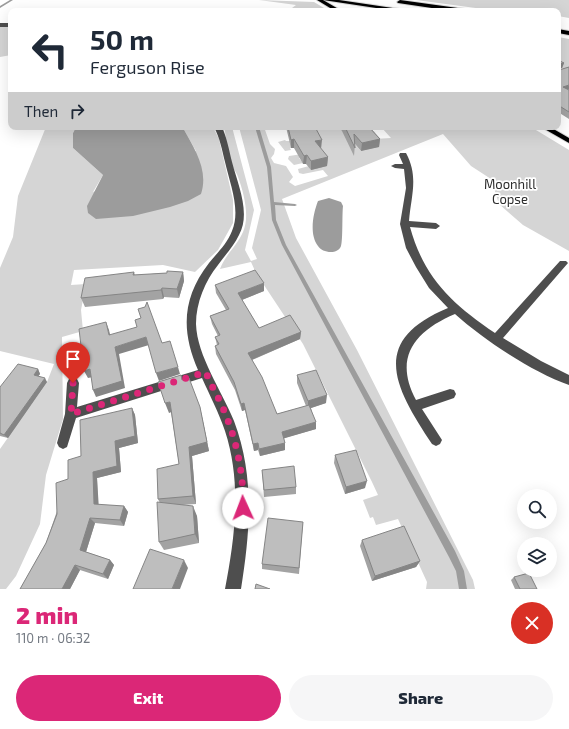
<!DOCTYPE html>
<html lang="en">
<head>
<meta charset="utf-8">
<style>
	body { margin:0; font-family:"Exo 2",sans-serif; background:#f6f6f7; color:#1f2937; height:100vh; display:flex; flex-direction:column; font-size:15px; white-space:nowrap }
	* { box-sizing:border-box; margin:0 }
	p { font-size:13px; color:#747a83 }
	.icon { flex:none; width:22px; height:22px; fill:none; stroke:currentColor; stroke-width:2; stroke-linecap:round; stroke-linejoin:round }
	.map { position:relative; height:589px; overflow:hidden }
	.side { display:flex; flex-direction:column; background:#fff; flex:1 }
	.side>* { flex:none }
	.guide { position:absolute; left:8px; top:8px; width:553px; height:122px; border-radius:8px; box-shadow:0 4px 16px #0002; background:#fff; color:#1f2937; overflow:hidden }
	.buttons { position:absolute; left:517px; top:489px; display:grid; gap:8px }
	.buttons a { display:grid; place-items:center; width:40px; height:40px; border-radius:50%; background:#fff; box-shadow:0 4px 16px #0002; font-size:20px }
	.pin { position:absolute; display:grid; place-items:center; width:34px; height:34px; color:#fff; margin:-41px -17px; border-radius:50% 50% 50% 0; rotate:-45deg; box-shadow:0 0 4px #0007 }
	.pin .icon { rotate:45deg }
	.me { position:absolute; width:44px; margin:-22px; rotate:358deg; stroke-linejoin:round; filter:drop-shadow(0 0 3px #0008) }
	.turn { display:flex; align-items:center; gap:14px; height:84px; padding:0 16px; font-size:18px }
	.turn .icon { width:52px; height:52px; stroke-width:2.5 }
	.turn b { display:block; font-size:28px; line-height:34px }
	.then { display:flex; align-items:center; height:38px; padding:0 16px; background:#0003; gap:8px; font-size:15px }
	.round { display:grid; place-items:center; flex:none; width:42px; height:42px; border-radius:21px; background:#f6f6f7 }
	.summary { display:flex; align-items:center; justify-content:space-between; height:68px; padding:0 16px }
	h1 { font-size:24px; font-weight:800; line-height:30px; color:#db2777 }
	.action { display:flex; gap:8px; margin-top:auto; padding:8px 16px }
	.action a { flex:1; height:46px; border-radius:24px; background:#db2777; color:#fff; font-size:16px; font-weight:800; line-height:46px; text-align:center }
	.action a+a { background:#f6f6f7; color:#1f2937 }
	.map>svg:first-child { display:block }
	.green { fill:#d5d5d5 }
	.water { fill:#9c9c9c }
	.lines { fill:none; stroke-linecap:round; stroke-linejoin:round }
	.stream { fill:#9c9c9c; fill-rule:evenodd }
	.major-casing { stroke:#dbdbdb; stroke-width:2 }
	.highway-casing { stroke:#dbdbdb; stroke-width:2 }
	.minor { fill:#4e4e4e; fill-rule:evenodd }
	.major { fill:#000; fill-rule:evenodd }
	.highway { fill:#000; fill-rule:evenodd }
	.wall { fill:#a3a3a3 }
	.shaded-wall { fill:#858585 }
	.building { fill:#bebebe; stroke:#858585 }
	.route { stroke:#db2777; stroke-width:7; stroke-dasharray:0 12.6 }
	.labels { text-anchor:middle; stroke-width:3.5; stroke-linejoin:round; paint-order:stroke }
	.park-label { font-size:13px; fill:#2c2c2c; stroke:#fff }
</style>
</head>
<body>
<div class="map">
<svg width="569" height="589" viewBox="0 0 569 589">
	<rect width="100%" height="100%" fill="#fff"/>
	<path class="green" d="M259 0 314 2 329 11H288L296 5Z
		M416 0H569V18L558 16V11H498Z
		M0 27H11V55L0 57Z
		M558 37 569 39V68L558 69Z
		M46 127H76L73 133V148L103 175 93 192 196 151 183 128 178 127H213L219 139 233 200V223L218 250 195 272 163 265 74 270 71 285 86 284 81 310 83 331 62 337 63 419 46 475 40 524 16 576 6 589H0V449L47 382 54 364 0 351V268L13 237 18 196Z
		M224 127H232L254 210 245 250 251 261 257 259 252 248 261 210 239 127H264L270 144 275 149 274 154 271 158 274 163 286 166 293 177 289 182 295 186 328 176 323 170 303 174 299 173 298 169 309 166 318 154 299 158 303 163 294 165 288 159 289 156 316 152 291 143 293 148H290L291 150 285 151 278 142 285 140 286 141H292L305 127H339L376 132 350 139 361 151 379 147 374 139 391 138 381 127H531L569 150V251L523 225 499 204 491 179 471 166 443 134 282 199 296 238 357 350 473 580 475 589H426L427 582 398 519 376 525 373 517 370 518 363 500 378 495 372 482 303 344 256 273 251 262 220 269C225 255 237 246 243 232 250 217 244 193 238 177 237 173 234 170 232 166 227 154 227 139 224 127Z"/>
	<path class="water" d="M76 127 183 128C194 148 209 170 201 194L188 201 170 207 133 216 96 219 88 213 87 206 103 175 73 148V133Z
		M329 198 341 202 343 206C342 214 343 240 341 246 338 255 322 253 318 246 309 234 313 214 318 201Z"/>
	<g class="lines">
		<path class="stream" d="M10 0H13L0 8V6Z
			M255 127H259L271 167 274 202 295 204 297 205 295 206 275 205 276 220 286 245 455 551 464 571 467 589H459L456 571 449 557 282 245 272 220 267 167Z"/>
		<g class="major-casing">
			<path id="major" d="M317 0H323L342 11H335Z
				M541 127H550L569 138V143Z"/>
		</g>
		<g class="highway-casing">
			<path id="highway" d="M323 0H339L413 11H396Z
				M400 0 465 9 468 11H452L398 3 397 2Z
				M558 29 569 31V35L558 33Z"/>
		</g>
		<path class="minor" d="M0 23H11V27H0Z
			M214 127H222C227 138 229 150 232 162 238 185 251 213 239 235 234 246 225 255 218 265 205 281 196 303 196 324 197 356 222 391 234 421 255 476 250 533 241 589H225C235 537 242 483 225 431 219 413 210 396 202 378L76 418 67 447 63 449 59 447 57 443 65 414 67 383 69 379 73 378 77 379 79 383 77 407 198 370C181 331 182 298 209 263 217 253 227 244 232 231 241 210 230 184 225 162 222 150 220 138 214 127Z
			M400 153H406C419 177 411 196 409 221L436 223 440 226 436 229 410 227C424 278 452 304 495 333L560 261H566L568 263 503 338 541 361 569 375V385C532 372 484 340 455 314 415 331 393 357 416 400L450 389 454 390 456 394 454 398 422 409 442 440 440 444 436 446 432 444C395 388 368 341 448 308L429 288 416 267 406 248 400 224 406 188 404 169 395 168 391 166 395 164H403L399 155Z"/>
		<use href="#major" class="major"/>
		<use href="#highway" class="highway"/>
	</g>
	<path class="wall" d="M558 60 564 63 562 68H559V70L569 89 568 90H569V119L558 112Z
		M286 127H315L321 149 328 157 327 166 311 170 306 164H303L294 148H291Z
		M339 127H369L380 139 379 147 361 151 355 144 354 156 342 131Z
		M134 272 135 275 183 272 184 281 179 298 164 297 163 299 85 307 81 298Z
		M215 285 264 291 242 300 259 328 301 332 300 339 252 360 277 414 306 406 297 383V375L326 403 311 408 316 429 284 438 285 450 260 456 258 450 254 451 245 410 242 411 235 390 216 354 215 346 217 345 215 337 218 336 212 324 210 316 226 310 216 293Z
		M38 369 40 374 38 376 47 382 8 438 0 436V387Z
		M182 380 202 417 209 451 192 456 196 504 182 505 197 516 199 543 164 550 159 542 160 503 158 499 179 464 171 412 169 413Z
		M132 408 135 415 138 443 119 448 121 472 97 478 98 505 124 506 128 512 124 526 95 523 86 552 110 560 114 565 108 579 80 570 70 589H20L46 543 68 479 81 456Z
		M335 455 365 488 345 494 334 463Z
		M262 470 296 487V494L264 497Z
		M303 522 299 574 262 569V564Z
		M362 540 420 561 416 567 372 581 360 546Z
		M514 577 537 589H515L511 580Z"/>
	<path class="shaded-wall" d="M564 63 562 68 558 69 559 64Z
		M569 85V89L561 93 563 87Z
		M294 139V148H291V140Z
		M380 139 379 147 361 151 362 143Z
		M322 140 321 149 315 141Z
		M307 155 306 164H303L304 156Z
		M328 157 327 166 311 170V161Z
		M183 272 184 281 179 298 177 289Z
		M264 283V291L239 301 238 293Z
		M162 288 164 297 163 299 161 290Z
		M106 322 109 330 112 343 109 335Z
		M301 332 300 339 249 361 248 353Z
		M146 337 149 345 119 354 125 388 96 397 93 390 115 347Z
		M178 367 180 374 159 381 156 373Z
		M38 369 40 374 36 379 34 375Z
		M90 369 93 377 88 378 84 371Z
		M45 378 47 382 8 438 4 435Z
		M327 395 326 403 308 409V401Z
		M170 402 173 411 169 413 165 403Z
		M244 403 245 410 242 411 241 404Z
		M200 407 209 451 192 456 196 504 193 496 189 447Z
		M132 408 135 415 138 443 119 448 121 472 97 478 99 510 94 504 93 472 115 441Z
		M316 422V429L282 439V432Z
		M258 443V450L254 451 253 444Z
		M285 443V450L260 456 259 449Z
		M367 481 365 488 345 494 346 487Z
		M124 506 128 512 124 526 120 520Z
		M193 506 197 516 199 543 195 534Z
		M90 518 95 523 85 555 80 550Z
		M110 560 114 565 108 579 103 574Z
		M184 560 188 568 180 589H172Z
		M420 561 416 567 372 581 375 576Z
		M75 565 80 570 70 589H62Z"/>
	<path class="building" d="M558 60 564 63 559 64V70L569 67V85L563 87 569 90V112L558 105Z
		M288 127H315L322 140 315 141 328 157 311 161 307 155 304 156 294 139 291 140Z
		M345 127H369L380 139 362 143 354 134 355 148Z
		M255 270 264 283 238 293 259 328 290 315 301 332 248 353 262 377 277 414 309 405 316 422 282 432 285 443 259 449 258 443 253 444 244 403 241 404 234 382 215 346 219 344 215 337 220 335 210 316 229 309 215 285Z
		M167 271 183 272 177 289 162 288 161 290 81 298 85 278 134 272 133 275 167 273Z
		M147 302 162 343 170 341 178 367 156 373 146 337 115 347 122 381 93 390 90 369 84 371 79 329 106 322 109 335 137 327 135 320 141 318 138 309 145 307Z
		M18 364 38 369 34 375 45 378 4 435 0 433V387Z
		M316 370 327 395 308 401 297 375Z
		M181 375 182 380 189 378 200 407 207 442 189 447 193 496 158 499 157 469 179 464 170 402 165 403 158 382Z
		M132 408 135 436 115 441 117 466 93 472 94 504 124 506 120 520 90 518 80 550 110 560 103 574 75 565 62 589H20L46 543 57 514 56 483 68 479V460L81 456 80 420Z
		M356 450 367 481 346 487 335 455Z
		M294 466 296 487 264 490 262 470Z
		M157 502 193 506 195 534 159 542Z
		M268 518 303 522 299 568 262 564Z
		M404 526 420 561 375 576 362 540Z
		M150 549 184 560 172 589H133Z
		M529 573 537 589H520L514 577Z
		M256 584 270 589H255Z"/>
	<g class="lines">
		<path class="route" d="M73 383 71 414 206 372C210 384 217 394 222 406 236 437 244 474 243 508"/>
	</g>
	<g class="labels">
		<g class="park-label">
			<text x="510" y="189">Moonhill<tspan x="510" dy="15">Copse</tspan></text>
		</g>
	</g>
</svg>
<div class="buttons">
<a><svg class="icon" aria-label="search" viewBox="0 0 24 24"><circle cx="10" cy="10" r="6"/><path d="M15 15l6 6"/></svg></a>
<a><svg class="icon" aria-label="layers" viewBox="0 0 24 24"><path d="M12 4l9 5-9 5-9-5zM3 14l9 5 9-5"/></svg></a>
</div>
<div class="pin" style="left:73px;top:383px;background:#d93025"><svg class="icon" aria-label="arrive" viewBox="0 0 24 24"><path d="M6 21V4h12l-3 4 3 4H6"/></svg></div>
<svg class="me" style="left:243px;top:508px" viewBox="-20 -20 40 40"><circle r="19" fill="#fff"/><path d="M0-13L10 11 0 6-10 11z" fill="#db2777"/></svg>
<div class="guide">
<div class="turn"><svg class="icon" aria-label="left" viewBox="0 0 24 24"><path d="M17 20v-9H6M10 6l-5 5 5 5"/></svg><div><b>50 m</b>Ferguson Rise</div></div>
<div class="then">Then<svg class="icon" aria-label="right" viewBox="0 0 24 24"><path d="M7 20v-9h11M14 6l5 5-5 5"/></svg></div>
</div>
</div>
<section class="side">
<div class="summary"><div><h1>2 min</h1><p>110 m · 06:32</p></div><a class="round" style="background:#d93025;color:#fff"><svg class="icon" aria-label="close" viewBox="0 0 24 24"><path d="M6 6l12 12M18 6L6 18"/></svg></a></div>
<div class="action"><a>Exit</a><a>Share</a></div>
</section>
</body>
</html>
